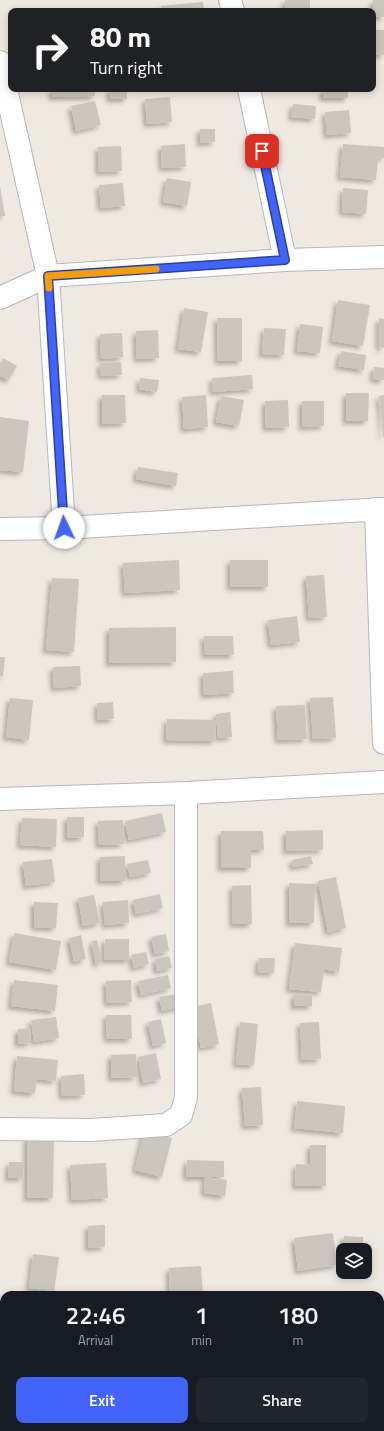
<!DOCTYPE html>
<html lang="en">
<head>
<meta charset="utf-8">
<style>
	body { margin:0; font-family:"Titillium Web",sans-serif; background:#20242c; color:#f1f3f6; height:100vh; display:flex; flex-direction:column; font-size:15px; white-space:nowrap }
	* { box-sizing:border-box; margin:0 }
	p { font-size:13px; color:#9ea1a6 }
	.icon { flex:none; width:22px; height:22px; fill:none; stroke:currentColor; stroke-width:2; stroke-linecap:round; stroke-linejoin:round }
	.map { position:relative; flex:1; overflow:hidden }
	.side { position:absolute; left:0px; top:1291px; width:384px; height:140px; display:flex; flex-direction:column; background:#171b24; border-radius:12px 12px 0 0; box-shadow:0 2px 10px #0003 }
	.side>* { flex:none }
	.guide { position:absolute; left:8px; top:8px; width:368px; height:84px; border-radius:8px; box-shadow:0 2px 10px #0003; background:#202124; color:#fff; overflow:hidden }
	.tools { position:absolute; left:336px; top:1243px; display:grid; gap:8px }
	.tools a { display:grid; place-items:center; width:36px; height:36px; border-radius:8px; background:#171b24; box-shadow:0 2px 10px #0003; font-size:20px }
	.pin { position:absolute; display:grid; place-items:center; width:34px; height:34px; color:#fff; margin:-17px; border-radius:8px; box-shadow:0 2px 6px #0006 }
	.me { position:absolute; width:44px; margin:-22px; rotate:357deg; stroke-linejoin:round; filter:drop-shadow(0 0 3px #0008) }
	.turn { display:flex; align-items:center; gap:14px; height:84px; padding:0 16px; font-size:18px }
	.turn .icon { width:52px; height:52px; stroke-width:2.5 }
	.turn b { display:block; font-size:28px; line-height:34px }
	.eta { display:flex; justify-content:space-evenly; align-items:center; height:68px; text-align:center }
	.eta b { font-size:24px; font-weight:600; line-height:28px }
	.button { display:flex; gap:8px; margin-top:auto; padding:8px 16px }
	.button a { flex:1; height:46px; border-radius:8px; background:#4264fb; color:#fff; font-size:16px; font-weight:600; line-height:46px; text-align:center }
	.button a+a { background:#20242c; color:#f1f3f6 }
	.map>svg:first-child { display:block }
	.building { fill:#cbc7bf; filter:url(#shadow) }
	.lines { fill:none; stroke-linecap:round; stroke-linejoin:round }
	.minor-casing { stroke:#b4b7c1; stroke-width:24 }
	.tertiary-casing { stroke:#b4b7c1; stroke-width:24 }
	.minor { stroke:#fff; stroke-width:22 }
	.tertiary { stroke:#fff; stroke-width:22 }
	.route-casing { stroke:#2b41a3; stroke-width:10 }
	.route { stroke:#4264fb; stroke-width:7 }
	.slow { stroke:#f59e0b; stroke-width:7 }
</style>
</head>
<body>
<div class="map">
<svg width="384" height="1431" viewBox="0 0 384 1431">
	<defs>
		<filter id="shadow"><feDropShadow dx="-3.5" dy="3.5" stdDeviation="2" flood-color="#0004"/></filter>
	</defs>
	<rect width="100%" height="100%" fill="#efe9e1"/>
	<path class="building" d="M285 0H310V11H285Z
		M373 0H384V17L373 16Z
		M203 2 204 11H161V6Z
		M373 30H384V55H373Z
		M52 89H95V96L52 97Z
		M110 89H127V99H110Z
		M323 89H348V98H323Z
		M170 97 172 122 147 124 145 99Z
		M95 101 101 125 76 131 71 106Z
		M293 104 316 106 315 119 291 117Z
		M349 110 351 133 327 135 325 112Z
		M200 129H215V142L200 143Z
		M185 144 186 167 162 168 161 146Z
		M343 144 384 147V158L378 157 376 180 340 177Z
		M121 146 122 171 99 172 98 147Z
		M167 178 191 182 187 206 163 202Z
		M123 183 125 206 101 208 99 185Z
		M0 186 5 216H0Z
		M343 188 368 190 366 214 342 212Z
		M338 300 370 305 363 346 332 341Z
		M184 308 208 312 201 352 178 349Z
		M217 318H242V361H218Z
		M379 318 384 319V348L379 347Z
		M300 324 323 327 320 353 297 351Z
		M264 328 286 329 284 355 262 354Z
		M158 330 159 358 137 359 136 331Z
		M122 333 123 357 101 359 100 334Z
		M341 351 366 355 364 370 338 366Z
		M3 358 17 366 9 380 0 376V364Z
		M121 362 122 375 101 376 100 363Z
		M374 367 384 368V380L373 379Z
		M252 375 253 389 213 392 212 378Z
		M140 378 159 380 157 392 139 389Z
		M346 393H369L368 421H346Z
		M102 395H125L126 423 102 424Z
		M206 395 208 427 184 429 182 397Z
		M384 395V437H383L379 396Z
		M221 396 244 400 239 426 216 422Z
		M288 400 289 427 266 428 265 401Z
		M302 401H324V426L302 427Z
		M0 417 29 421 23 472 0 470Z
		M138 467 178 473 176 486 136 479Z
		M179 560 180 590 125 593 123 563Z
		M230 560H268V587H230Z
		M324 575 327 617 309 618 306 576Z
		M52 578 79 579 74 652 46 650Z
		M297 616 300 642 271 645 268 620Z
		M176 627V662L109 663V628Z
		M204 636H233L234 655H205Z
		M0 657H5L3 676H0Z
		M80 666 81 686 54 688 53 667Z
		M233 671 234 693 204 695 203 673Z
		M333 697 336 738 313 739 310 698Z
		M10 698 33 700 29 740 6 737Z
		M113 702 114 719 98 720 97 703Z
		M305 705 307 739 278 740 276 706Z
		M230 712 232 737 218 738 216 714Z
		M167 719 216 720 215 741 166 740Z
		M162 813 166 832 129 840 125 821Z
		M67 817H84V837L67 838Z
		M22 818 57 819 56 847 20 845Z
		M123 820 124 844 99 845 98 821Z
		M323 830V850L286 851V831Z
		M221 831H263L264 850H251V868H221Z
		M125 856V881H100V857Z
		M311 856 313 864 293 867 292 860Z
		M52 859 55 882 26 886 23 862Z
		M148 860 151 873 130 877 127 864Z
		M336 877 346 928 328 932 318 881Z
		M289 883 315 884 314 923H289Z
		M251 885 252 924H233L232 886Z
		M160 894 163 908 136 914 133 900Z
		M94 895 100 923 83 926 78 898Z
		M128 900 129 923 105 925 103 902Z
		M34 902 58 903 56 928 34 927Z
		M14 933 61 941 56 970 9 962Z
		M166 934 169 951 155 954 151 937Z
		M81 935 86 959 74 962 69 938Z
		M105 939H129V960H104Z
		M97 940 102 962 96 964 92 941Z
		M295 943 342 948 339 972 324 969 321 992 289 989Z
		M146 952 149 964 134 968 131 955Z
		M169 956 172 968 157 971 155 959Z
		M259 958H275L274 973 258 972Z
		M168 975 171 988 141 995 138 981Z
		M14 980 58 985 55 1011 11 1006Z
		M131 980 132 1002 107 1003 106 981Z
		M177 994 180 1007 162 1011 159 997Z
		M294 994 312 995V1006H294Z
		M211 1003 219 1044 201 1048 193 1007Z
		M106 1015H131L132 1039H107Z
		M56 1017 59 1038 34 1042 31 1020Z
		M161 1019 166 1043 153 1046 148 1022Z
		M240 1022 258 1024 254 1065 236 1064Z
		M319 1022 321 1059 302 1060 300 1023Z
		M31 1028V1043L18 1044V1029Z
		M156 1053 161 1079 143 1083 138 1057Z
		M136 1054 137 1077 111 1078V1055Z
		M17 1056 58 1060 56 1081 37 1079 35 1093 14 1091Z
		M84 1074 85 1095 62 1096 61 1076Z
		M261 1087 263 1125 245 1126 242 1088Z
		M297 1101 345 1106 343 1133 294 1128Z
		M144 1131 172 1138 162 1177 135 1170Z
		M27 1137H54L53 1198H27Z
		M310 1145H326V1186H295L296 1164 310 1165Z
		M187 1160 224 1161V1177H186Z
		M9 1162H24L23 1178H8Z
		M106 1163 108 1198 72 1200 70 1165Z
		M205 1177 227 1180 225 1196 204 1193Z
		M105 1225V1247L88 1248V1226Z
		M333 1233 337 1265 298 1271 294 1238Z
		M344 1236 363 1237V1250H344Z
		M33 1254 59 1257 54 1291 29 1288Z
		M201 1266 203 1295H170L169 1268Z"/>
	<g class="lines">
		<g class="minor-casing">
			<path id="minor" d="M230 0 233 11
				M0 62 48 276 64 528
				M249 89 285 260
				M0 298 48 276 285 260 384 257
				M376 509 384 743
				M0 529 64 528 384 509
				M0 799 186 793 384 782
				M0 1129 91 1130 166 1125 181 1115 186 1097V793
				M82 1431V1427
				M297 1431V1427"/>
		</g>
		<g class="tertiary-casing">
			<path id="tertiary" d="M380 1347H384
				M0 1356H4"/>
		</g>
		<use href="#minor" class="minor"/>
		<use href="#tertiary" class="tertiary"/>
	</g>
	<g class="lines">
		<g class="route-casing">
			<path id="route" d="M64 528 48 276 285 260 262 151"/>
		</g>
		<use href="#route" class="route"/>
		<path class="slow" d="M49 288 48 276 156 269"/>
	</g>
</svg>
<div class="tools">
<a><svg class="icon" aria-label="layers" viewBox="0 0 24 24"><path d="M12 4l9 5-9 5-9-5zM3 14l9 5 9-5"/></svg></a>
</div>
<div class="pin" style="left:262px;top:151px;background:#d93025"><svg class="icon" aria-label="arrive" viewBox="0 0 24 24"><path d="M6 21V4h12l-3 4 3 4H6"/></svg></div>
<svg class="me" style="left:64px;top:528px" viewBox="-20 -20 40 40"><circle r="19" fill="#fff"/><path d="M0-13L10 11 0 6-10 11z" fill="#4264fb"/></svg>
<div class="guide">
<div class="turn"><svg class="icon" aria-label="right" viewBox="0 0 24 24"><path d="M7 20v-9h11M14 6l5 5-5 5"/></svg><div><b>80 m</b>Turn right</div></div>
</div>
<section class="side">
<div class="eta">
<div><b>22:46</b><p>Arrival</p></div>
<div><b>1</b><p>min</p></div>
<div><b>180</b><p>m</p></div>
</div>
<div class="button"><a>Exit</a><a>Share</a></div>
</section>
</div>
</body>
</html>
